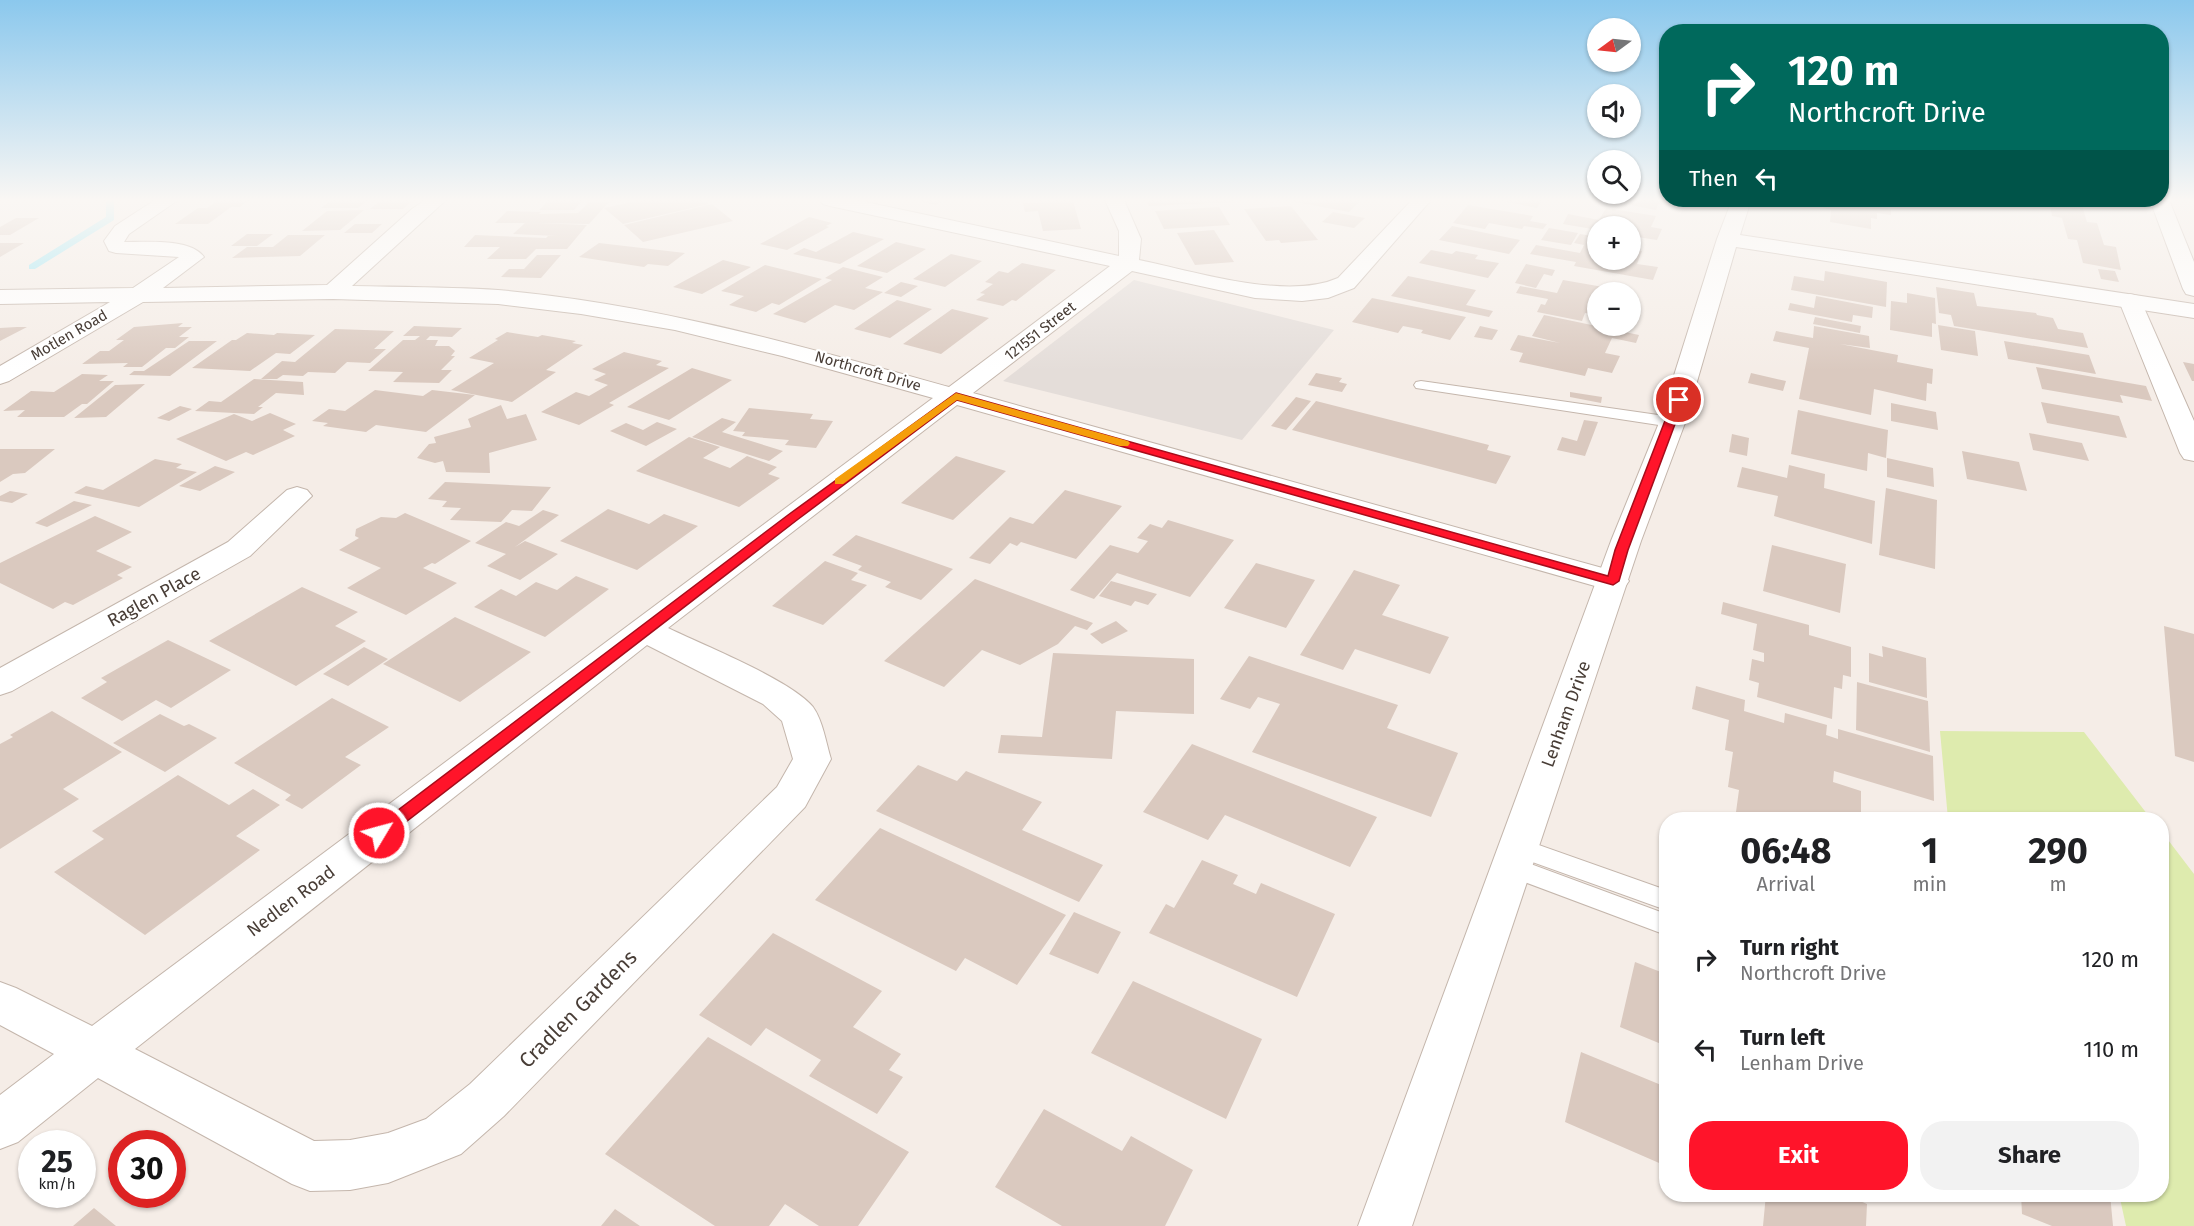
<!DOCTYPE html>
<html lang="en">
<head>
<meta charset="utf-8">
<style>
	body { margin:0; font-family:"Fira Sans",sans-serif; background:#f2f2f2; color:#202124; height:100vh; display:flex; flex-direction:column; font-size:22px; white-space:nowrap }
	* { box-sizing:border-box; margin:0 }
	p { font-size:20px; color:#757577 }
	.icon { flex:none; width:33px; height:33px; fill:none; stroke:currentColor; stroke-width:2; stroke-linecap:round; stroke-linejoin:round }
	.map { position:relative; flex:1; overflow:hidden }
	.drawer { position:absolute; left:1659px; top:812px; width:510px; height:390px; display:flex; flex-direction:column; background:#fff; border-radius:24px; box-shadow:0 2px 4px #0004 }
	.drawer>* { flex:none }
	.top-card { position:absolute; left:1659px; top:24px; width:510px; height:183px; border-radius:24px; box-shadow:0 2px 4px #0004; background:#00695c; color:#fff; overflow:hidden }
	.needle { width:39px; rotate:255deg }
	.tools { position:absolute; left:1587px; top:18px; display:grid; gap:12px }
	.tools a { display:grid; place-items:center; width:54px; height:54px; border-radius:50%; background:#fff; box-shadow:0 2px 4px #0004; font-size:30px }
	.speed { position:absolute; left:18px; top:1130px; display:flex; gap:12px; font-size:30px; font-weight:700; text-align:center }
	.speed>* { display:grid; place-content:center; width:78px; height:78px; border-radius:50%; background:#fff; box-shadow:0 2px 4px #0004; line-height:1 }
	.speed small { font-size:15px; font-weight:400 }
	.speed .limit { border:9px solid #d22; background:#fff; color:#111 }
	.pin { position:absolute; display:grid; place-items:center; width:51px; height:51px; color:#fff; margin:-26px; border:3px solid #fff; border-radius:50%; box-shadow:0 2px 6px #0007 }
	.me { position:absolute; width:66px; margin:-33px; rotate:53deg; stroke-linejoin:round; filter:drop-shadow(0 0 4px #0008) }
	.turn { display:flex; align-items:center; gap:21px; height:126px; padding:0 30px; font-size:27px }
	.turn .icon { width:78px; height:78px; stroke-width:2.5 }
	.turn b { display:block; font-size:42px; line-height:51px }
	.then { display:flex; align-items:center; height:57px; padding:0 30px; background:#0003; gap:12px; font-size:22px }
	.eta { display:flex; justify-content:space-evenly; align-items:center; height:102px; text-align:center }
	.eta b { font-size:36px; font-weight:700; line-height:42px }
	.button { display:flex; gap:12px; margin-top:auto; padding:12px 30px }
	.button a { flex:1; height:69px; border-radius:24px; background:#ff142a; color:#fff; font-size:24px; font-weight:700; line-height:69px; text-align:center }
	.button a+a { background:#f2f2f2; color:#202124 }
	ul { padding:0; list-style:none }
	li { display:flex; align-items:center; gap:18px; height:90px; padding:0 30px }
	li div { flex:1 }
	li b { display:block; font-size:22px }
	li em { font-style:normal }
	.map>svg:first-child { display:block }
	.industrial { fill:#e4ddd9 }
	.green { fill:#deebae }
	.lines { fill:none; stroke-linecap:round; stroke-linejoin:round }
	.stream { fill:#a0e7f5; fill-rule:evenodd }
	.building { fill:#dac9bf }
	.service-casing { stroke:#c4b6ac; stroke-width:2 }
	.minor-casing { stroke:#c4b6ac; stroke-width:2 }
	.tertiary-casing { stroke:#c4b6ac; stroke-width:2 }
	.service { fill:#fff; fill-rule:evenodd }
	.minor { fill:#fff; fill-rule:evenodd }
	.tertiary { fill:#fff; fill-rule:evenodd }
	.route { fill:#ff142a; stroke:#a60d1b; stroke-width:1.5 }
	.slow { fill:#f59e0b }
	.labels { text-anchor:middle; stroke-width:4.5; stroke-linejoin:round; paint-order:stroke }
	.far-street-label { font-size:15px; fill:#483d36; stroke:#fff }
	.street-label { font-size:18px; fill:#483d36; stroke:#fff }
	.near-street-label { font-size:21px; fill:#483d36; stroke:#fff }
</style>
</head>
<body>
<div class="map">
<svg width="2194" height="1226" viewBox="0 0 2194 1226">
	<rect width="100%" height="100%" fill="#f5ede7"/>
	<path class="industrial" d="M1134 280 1334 330 1242 440 1003 381Z"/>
	<path class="green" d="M1940 731 2084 732 2151 819H1948Z
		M2162 832 2194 874V1226H2126L2119 1194H2162Z"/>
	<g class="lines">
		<path class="stream" d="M106 200H114V220L35 269H29V265L106 217Z"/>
	</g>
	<path class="building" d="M249 200 240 207H231L208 224H175L198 208H207L217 201Z
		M331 200H368L358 208H321Z
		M381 200H413L403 209H370Z
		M549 200H583L574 210H539Z
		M641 200H704L709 204 623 224 604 208Z
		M916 200H946L935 205Z
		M1040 200 1073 201 1081 229 1043 231 1038 211 1025 212 1023 203H1041Z
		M1146 200H1233V202L1149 206Z
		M1285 200H1361L1349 212Z
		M1497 200H1542L1537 208Z
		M1605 200H1662V205L1658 204 1656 210Z
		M1824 200H1881V208L1891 209V215L1877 213V219L1871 218V229L1830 222 1831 210 1823 208Z
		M2049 200 2081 202 2087 222 2097 223 2104 245 2116 247 2121 270 2083 263 2077 240 2068 239 2062 218 2052 216Z
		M589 202H609L589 224 536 223 587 225 567 249H536L526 259H487L500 247H464L475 235 546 238 548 236H556L513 234 525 223H495L507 211 541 212 539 214 578 213Z
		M712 204 733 221 643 242 624 225Z
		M1468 205 1533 216 1530 221 1547 224 1543 229 1524 226 1522 229 1489 223 1485 229 1453 223Z
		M1291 206 1318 240 1281 243 1279 240 1266 241 1244 209Z
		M1219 207 1230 225 1164 229 1155 211Z
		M1606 208 1656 216 1651 227 1662 229 1657 240 1630 236V226H1598V230L1563 224 1568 214 1599 220Z
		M364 210 340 230 302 231 327 211Z
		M1333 212 1365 218 1354 228 1322 222Z
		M809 217 832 223 826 226 829 227 787 250 760 244Z
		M16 218H39L10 235H0V227Z
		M355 224H382L372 233H344Z
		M1452 226 1520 240 1509 254 1439 240Z
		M1549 228 1578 233 1571 245 1541 240Z
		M1214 230 1234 262 1195 265 1177 233Z
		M853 232 884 239 840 264 793 254 804 248 816 252Z
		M247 234H273L257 246H231Z
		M1580 234 1598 237V260H1630V242L1639 244 1636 250 1642 251 1637 264 1658 267 1653 280 1574 266 1576 262 1530 254 1536 245 1580 253 1584 245 1574 243Z
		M288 235H325L300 256 232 258 247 247H273Z
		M896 242 926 249 887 273 857 266Z
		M0 243H24L0 257Z
		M599 243 685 253 668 266 648 264 644 267 579 257Z
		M1431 250 1452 254 1456 251 1478 255 1475 259 1499 263 1488 278 1419 263Z
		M951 254 982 261 945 287 913 279Z
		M537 255H561L541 278 501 277 509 269H524Z
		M723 260 751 267 702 294 673 287Z
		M1022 263 1056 270 1016 301 1012 300 1003 306 976 300 985 294 980 293 993 284 985 282 999 271 1008 273Z
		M1526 264 1555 270 1552 276 1544 274 1536 288 1515 283Z
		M765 265 822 279 779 305 772 303 756 312 729 305 744 296 721 291Z
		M843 267 883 277 865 288 883 292 854 310 835 305 805 323 773 314 832 280 825 278Z
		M2098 269 2115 271 2119 282 2101 279Z
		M1825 271 1887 282 1886 307 1791 290 1794 276 1824 281Z
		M1408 276 1476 290 1466 305 1493 311 1489 317 1391 296Z
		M1563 280 1609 288 1607 292H1598V310L1595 315 1585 313 1582 321 1537 312 1541 304 1545 305 1548 299 1516 293 1520 286 1557 293Z
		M901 282 918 286 901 297 884 293Z
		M1936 287 1974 293 1977 306 2036 313 2037 315 2053 318 2058 329 2083 333 2088 348 1954 326 1951 315 1939 313Z
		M1907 293 1935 298 1936 324 1932 323V337L1890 330 1891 301 1907 303Z
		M1816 296 1873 307 1872 318 1853 315 1852 322 1788 310 1790 303 1814 308Z
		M1372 298 1466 317 1450 340 1421 333 1423 330 1403 326 1398 333 1352 322Z
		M897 300 932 309 890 338 854 329Z
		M952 309 989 318 941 354 903 344Z
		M1544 315 1639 335 1636 343 1612 338 1605 353 1620 356 1612 373 1588 368 1585 376 1519 362 1523 353 1510 350 1518 335 1560 343 1532 336Z
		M1815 317 1861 326 1860 333 1813 324Z
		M183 323 178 327H192L179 337H189L175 348H166L142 367H123L128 363 82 364 100 351H109L124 340H116L134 327Z
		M1938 325 1975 331 1978 356 1941 350Z
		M414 326 462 328 452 337 430 336 426 340H438L435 346H449L455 351 451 356H455L441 370H452L439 383 393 382 403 372 368 371 403 340H415L420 336H403Z
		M1480 326 1498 330 1492 340 1474 337Z
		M1814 326 1869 336 1870 348 1840 344 1898 355 1897 362 1933 369 1932 384 1927 383 1926 401 1874 389 1871 415 1799 399 1809 348 1773 341 1776 331 1813 338Z
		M17 327H27L0 341V328Z
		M335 329 394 331 374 349H386L370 363 347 362 335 373 308 372 303 376 283 375 277 379H261L282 361 295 362Z
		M507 332 538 337 542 335 576 341 572 343 583 345 546 370 556 372 512 402 451 390 494 363 469 358 498 340 495 339Z
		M247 333 274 335 277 333 315 335 290 354 276 353 250 371 192 368 232 340H236Z
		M189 341H217L170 376 129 375 134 371H144Z
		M2004 341 2089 355 2096 374 2008 359Z
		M624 352 662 361 656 365 669 368 609 403 614 405 579 425 541 412 576 392 589 396 608 385 594 380 606 374 592 369Z
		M2183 362 2194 364V381H2192Z
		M2036 367 2146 386 2152 401 2120 395 2123 403 2042 389Z
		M692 368 732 380 669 420 627 407Z
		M1316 373 1342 378 1339 382 1347 384 1342 392 1308 385Z
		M1751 373 1786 381 1783 391 1748 383Z
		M82 374 108 375 99 381H114L87 404H82L64 417H17L25 410 3 411 31 391 54 392Z
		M254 379 303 382 304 395 276 393 258 407H263L254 414 195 411 209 401 221 402Z
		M145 384 106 417 74 418 115 385Z
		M375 390 423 396 432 390 475 395 426 432 376 425 366 432 323 426 328 423 312 421 329 409 345 411Z
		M1570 392 1602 397 1601 403 1570 397Z
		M1296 397 1311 401 1286 430 1271 426Z
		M1316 401 1489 445 1487 450 1511 456 1496 484 1292 430Z
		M2041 402 2119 416 2127 438 2047 423Z
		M1891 403 1936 412 1938 430 1891 421Z
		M501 405 507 419 526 414 537 440 489 453 490 473 446 472 443 461 435 463 417 458 429 444 436 443 434 437 471 427 468 419Z
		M180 406 192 409 169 421 157 418Z
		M749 408 813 414 810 419 833 421 816 448 785 445 789 440 742 436 745 432 733 431Z
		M1798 410 1888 430 1886 458 1868 453 1867 471 1791 454Z
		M270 413 296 424 283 430 295 436 253 455 246 452 226 461 176 439 234 414 252 421Z
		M722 418 736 422 722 432 783 451 769 461 692 437Z
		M1584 420 1598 422 1585 456 1557 450 1562 437 1577 441Z
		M657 422 677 429 646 446 610 431 626 423 643 430Z
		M2029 433 2082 443 2089 461 2033 450Z
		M1732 434 1749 438 1747 456 1729 452Z
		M689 437 720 447 703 458 730 468 747 456 777 467 768 474 780 478 739 507 636 471Z
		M0 449H55L25 473 13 474 0 482Z
		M1962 451 2019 462 2027 491 1967 479Z
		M956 456 1006 471 953 520 901 503Z
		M1887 458 1933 468 1934 487 1887 477Z
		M155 459 182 464 176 468 197 472 139 507 74 493 86 486 103 490Z
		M1789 465 1825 474 1824 488 1875 501 1872 544 1774 516 1778 496 1737 487 1742 467 1787 478Z
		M215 466 235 472 200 491 179 486Z
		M445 482 551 487 532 511 512 510 501 522 450 520 461 508 442 507 447 501 428 499Z
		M1886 488 1937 500 1935 569 1879 555Z
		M1065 490 1122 506 1076 559 1021 542 1017 546 1010 543 990 564 969 558 1010 517 1033 524Z
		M10 491 28 494 12 503 0 501V496Z
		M74 501 92 505 47 527 35 523Z
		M608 509 649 524 664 514 698 526 637 570 560 541Z
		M543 510 559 515 515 547 525 541 558 554 520 580 487 566 506 554 475 543 506 522 519 526Z
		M405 513 471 541 435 564 432 563 423 568 457 583 406 615 347 588 381 568 339 550 359 538 355 536 356 529 381 517 396 518Z
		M95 516 132 532 96 551 132 567 117 575 123 578 73 605 65 602 53 609 0 583V563Z
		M1168 520 1234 540 1190 597 1117 573 1094 599 1070 590 1110 545 1138 553 1148 541 1137 538 1150 524 1162 528Z
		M856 535 953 569 921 600 885 587 891 582 858 570 862 566 832 555Z
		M1772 545 1846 564 1840 613 1763 591Z
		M825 561 858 573 851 580 867 585 823 625 772 606Z
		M1256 563 1315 580 1286 628 1224 608Z
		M1354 570 1400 585 1382 615 1449 637 1430 674 1355 649 1343 670 1300 655Z
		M576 576 609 589 545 637 474 607 501 589 516 596 536 582 557 590Z
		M975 579 1093 623 1087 630 1075 626 1058 644 1020 665 982 650 944 687 884 661Z
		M1111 581 1157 594 1148 605 1135 601 1131 606 1099 596Z
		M302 587 358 612 335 626 366 641 296 686 209 641Z
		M1723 602 1809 625V635L1851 647V677L1843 675 1842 689 1834 687 1832 719 1757 697 1759 683 1749 680 1752 659 1764 662V653L1753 650 1757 624 1721 614Z
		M455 617 531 652 460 702 383 664Z
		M1116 621 1128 631 1102 644 1090 634Z
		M2164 626 2194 634V762L2175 756Z
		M168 640 231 670 171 708 156 700 122 721 81 698 107 682 101 678Z
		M1882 646 1926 658 1927 698 1869 682V653L1883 657Z
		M364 647 388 659 348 686 323 674Z
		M1053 653 1194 659V714L1116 711 1112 759 998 753 1001 735 1042 737Z
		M1249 656 1398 705 1387 728 1458 753 1431 817 1252 752 1280 704 1258 697 1250 709 1220 699Z
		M1857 682 1928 701 1930 752 1856 730Z
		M1696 686 1745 700 1744 711 1784 723 1785 713 1827 725 1826 735 1838 739V729L1933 756 1934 801 1834 771 1833 782 1861 791V819H1810L1790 812 1789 819H1757L1736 812 1739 790 1728 787 1733 752 1725 750 1729 720 1692 709Z
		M332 698 389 727 345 757 361 765 302 809 285 800 291 795 234 763Z
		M52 711 122 752 63 789 79 799 0 849V744L13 737 10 735Z
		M160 714 184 726 189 724 217 738 165 772 113 743Z
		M1192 744 1377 817 1350 867 1225 815 1208 840 1143 812Z
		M918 765 957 781 966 771 1042 802 1022 830 1103 865 1079 902 876 811Z
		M178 775 229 805 253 789 280 805 236 836 260 850 145 935 54 872 104 839 92 831Z
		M880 828 1066 915 1017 985 965 958 956 971 815 900Z
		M1202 860 1238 875 1233 884 1256 894 1261 883 1335 914 1297 997 1149 933 1166 904 1174 908Z
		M1074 912 1121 932 1098 974 1049 954Z
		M773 933 882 991 853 1027 901 1054 889 1070 903 1077 877 1114 809 1076 821 1060 766 1028 751 1046 699 1015Z
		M1635 962 1666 974V1046L1620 1027Z
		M1133 981 1262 1039 1226 1119 1091 1053Z
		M708 1037 909 1152 858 1226H819L785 1204 769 1226H715L605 1154Z
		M1581 1052 1666 1087V1166L1565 1122Z
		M1044 1109 1122 1151 1131 1136 1193 1170 1165 1226H1062L995 1187Z
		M1766 1194H1844L1867 1204 1866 1226H1763Z
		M2021 1194H2110L2113 1226H2052L2022 1214Z
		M94 1208 116 1226H73Z
		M615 1209 640 1226H601Z"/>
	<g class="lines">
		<g class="service-casing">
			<path id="service" d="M1421 381 1672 417 1680 422 1672 427 1416 388 1414 385 1416 382Z
				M1519 838 1666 890V910L1510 854 1507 847 1510 840Z
				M1512 857 1666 914V935L1503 874 1500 867 1503 860Z"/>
		</g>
		<g class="minor-casing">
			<path id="minor" d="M155 200H178L129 234 124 242C145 242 191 238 204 257L163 288 327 285 412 209 425 200H446L352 286C401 287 450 287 498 290 652 303 801 346 949 387L1110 266 830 206 823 204 821 200H856L1119 256V231L1105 200H1124L1141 239 1139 260C1194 271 1286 301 1338 278L1412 200H1431L1354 288 1328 298 1302 301 1255 298 1132 271 973 393 1624 574 1629 581 1624 588 1613 591 1602 588 957 405 668 628C703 645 791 680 813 707 823 721 826 743 831 759L805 807 504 1116 461 1154 388 1183 350 1190 310 1191 292 1184 98 1078 18 1142 0 1149V1095L54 1054 0 1025V982L16 988 92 1026 933 398 782 356 675 330 581 314 498 304 333 299 143 302 9 381 0 384V366L110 302 0 304V290L133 288 179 257 116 253 109 251 104 241 115 226ZM647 645 763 704 782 721 793 759 777 787 470 1084 426 1119 388 1133 350 1140 314 1141 135 1049Z
				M2150 200H2169L2194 262V296L2186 294 2183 289Z
				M2130 294 2138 296 2141 301 2194 421V461L2184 459 2180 453 2119 301 2122 296Z
				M297 487 307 490 312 496 250 556 12 691 0 695V668L228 542 287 490Z"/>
		</g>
		<g class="tertiary-casing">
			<path id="tertiary" d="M1732 200H1751L1740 235 2194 304V318L1736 247 1685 423 1641 541 1412 1226H1358L1611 541 1659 423 1717 239Z"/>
		</g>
		<use href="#service" class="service"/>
		<use href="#minor" class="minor"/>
		<use href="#tertiary" class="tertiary"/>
	</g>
	<linearGradient id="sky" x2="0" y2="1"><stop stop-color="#8bc8ed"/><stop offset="0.54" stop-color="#faf7f4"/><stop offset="1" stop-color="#faf7f4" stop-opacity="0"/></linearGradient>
	<rect width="2194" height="371" fill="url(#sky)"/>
	<path class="route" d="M956 393 1608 576 1615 550 1673 400 1679 397 1684 400 1628 550 1619 581 1613 585 957 400 797 520 385 838 379 840 373 838 371 833 373 829 788 515Z"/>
	<path class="slow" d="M956 393 1128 441 1130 443 1128 446H1120L957 400 843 484H835V479Z"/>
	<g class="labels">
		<g class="far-street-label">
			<text transform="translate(1040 331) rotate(-38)" y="5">121551 Street</text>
			<text transform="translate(69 335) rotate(-30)" y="5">Motlen Road</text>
			<text transform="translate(868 371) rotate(16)" y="5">Northcroft Drive</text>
		</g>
		<g class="street-label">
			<text transform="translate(154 597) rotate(-29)" y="6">Raglen Place</text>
			<text transform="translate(1566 714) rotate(-70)" y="6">Lenham Drive</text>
			<text transform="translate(291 901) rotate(-37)" y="6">Nedlen Road</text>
		</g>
		<g class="near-street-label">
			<text transform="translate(578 1009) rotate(-45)" y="7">Cradlen Gardens</text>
		</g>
	</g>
</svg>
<div class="tools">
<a><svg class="needle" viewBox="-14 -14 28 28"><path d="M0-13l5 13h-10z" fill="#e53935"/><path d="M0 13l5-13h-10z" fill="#757577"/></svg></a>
<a><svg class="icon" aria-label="sound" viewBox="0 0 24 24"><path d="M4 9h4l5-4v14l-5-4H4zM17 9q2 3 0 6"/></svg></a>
<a><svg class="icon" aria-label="search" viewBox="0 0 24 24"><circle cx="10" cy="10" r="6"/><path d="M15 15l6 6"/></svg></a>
<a>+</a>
<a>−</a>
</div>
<div class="speed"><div>25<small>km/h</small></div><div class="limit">30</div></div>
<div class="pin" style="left:1679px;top:400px;background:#d93025"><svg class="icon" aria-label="arrive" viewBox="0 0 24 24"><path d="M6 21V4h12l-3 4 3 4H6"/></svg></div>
<svg class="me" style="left:379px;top:833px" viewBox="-20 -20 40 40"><circle r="17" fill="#ff142a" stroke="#fff" stroke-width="3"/><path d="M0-11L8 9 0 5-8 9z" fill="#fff"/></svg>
<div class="top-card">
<div class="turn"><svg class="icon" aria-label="right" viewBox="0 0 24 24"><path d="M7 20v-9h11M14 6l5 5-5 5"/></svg><div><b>120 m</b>Northcroft Drive</div></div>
<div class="then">Then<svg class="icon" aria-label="left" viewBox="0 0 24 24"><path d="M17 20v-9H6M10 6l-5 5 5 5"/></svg></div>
</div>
<section class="drawer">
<div class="eta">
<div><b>06:48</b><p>Arrival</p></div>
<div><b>1</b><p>min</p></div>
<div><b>290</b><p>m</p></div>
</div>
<ul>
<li><svg class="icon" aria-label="right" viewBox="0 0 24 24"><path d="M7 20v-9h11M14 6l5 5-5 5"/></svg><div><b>Turn right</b><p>Northcroft Drive</p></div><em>120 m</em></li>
<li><svg class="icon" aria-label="left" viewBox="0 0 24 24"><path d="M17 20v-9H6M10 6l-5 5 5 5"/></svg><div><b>Turn left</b><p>Lenham Drive</p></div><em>110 m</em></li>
</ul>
<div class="button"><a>Exit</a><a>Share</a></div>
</section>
</div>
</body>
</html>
